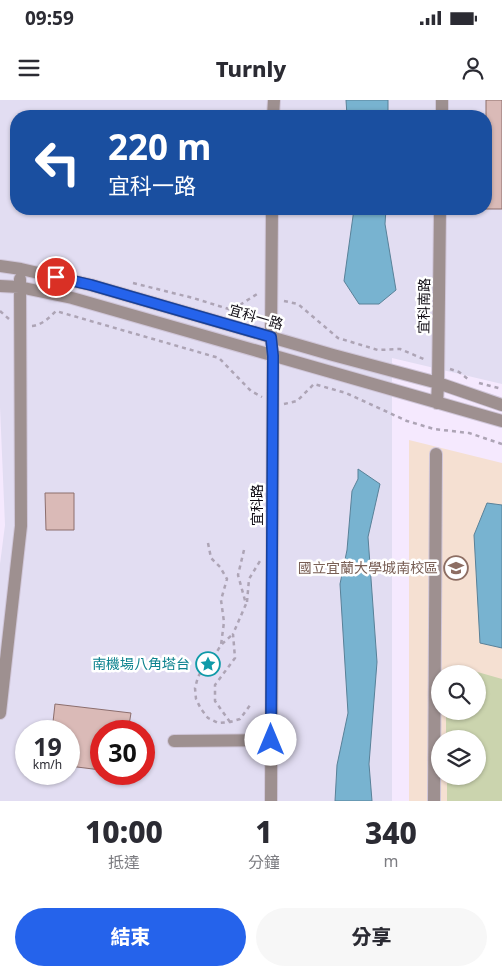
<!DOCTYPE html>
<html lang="zh-TW">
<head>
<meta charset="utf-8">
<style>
	body { margin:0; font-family:"Noto Sans","Noto Sans TC",sans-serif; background:#f7f7f7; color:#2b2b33; height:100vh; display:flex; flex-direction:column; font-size:19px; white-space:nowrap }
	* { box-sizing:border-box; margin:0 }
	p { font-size:16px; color:#7c7c81 }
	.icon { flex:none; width:28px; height:28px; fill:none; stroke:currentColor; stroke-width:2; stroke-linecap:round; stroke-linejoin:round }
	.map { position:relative; height:701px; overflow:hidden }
	.sheet { display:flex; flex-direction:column; background:#fff; flex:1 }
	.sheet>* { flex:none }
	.banner { position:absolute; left:10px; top:10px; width:482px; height:105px; border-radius:20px; box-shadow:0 1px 4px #0004; background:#1a4fa0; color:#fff; overflow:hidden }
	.fabs { position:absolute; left:431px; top:565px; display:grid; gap:10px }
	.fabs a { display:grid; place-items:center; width:55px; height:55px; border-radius:50%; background:#fff; box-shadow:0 1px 4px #0004; font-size:25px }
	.speed { position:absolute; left:15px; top:620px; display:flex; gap:10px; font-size:25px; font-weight:700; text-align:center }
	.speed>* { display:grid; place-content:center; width:65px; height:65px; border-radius:50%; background:#fff; box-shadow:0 1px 4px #0004; line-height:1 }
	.speed small { font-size:12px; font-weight:400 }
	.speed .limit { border:8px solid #d22; background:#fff; color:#111 }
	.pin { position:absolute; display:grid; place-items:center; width:42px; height:42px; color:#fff; margin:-21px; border:2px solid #fff; border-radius:50%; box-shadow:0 1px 5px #0007 }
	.me { position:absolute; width:55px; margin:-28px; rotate:0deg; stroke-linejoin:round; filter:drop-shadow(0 0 4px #0008) }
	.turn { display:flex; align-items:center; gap:18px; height:105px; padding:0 15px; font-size:22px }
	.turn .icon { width:65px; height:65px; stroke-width:2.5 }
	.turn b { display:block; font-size:35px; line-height:42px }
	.eta { display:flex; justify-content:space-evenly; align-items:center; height:85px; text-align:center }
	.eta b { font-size:30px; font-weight:800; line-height:35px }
	.button { display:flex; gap:10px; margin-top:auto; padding:10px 15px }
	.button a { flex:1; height:58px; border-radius:30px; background:#2563eb; color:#fff; font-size:20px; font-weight:800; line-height:58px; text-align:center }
	.button a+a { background:#f7f7f7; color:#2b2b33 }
	.status { display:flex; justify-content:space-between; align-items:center; height:35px; padding:0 25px; background:#fff; direction:ltr }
	.status svg { height:14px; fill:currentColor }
	header { display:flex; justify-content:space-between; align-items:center; height:65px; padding:0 15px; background:#fff; font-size:22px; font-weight:800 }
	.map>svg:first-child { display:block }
	.industrial { fill:#e2ddf2; fill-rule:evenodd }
	.education { fill:#f5e0d2; fill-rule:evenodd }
	.green { fill:#cbd4ae }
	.water { fill:#78b3d0; stroke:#598198 }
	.building { fill:#dabab7; stroke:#8c6e6d }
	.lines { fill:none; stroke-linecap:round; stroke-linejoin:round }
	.minor-casing { stroke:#d0c6d9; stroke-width:14 }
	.path { stroke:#ada4b5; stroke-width:2.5; stroke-dasharray:4 4; stroke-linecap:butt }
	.minor { stroke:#9e9090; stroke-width:12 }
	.route-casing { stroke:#184099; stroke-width:12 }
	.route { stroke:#2563eb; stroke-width:9 }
	.labels { text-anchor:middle; stroke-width:5; stroke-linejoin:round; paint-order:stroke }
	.street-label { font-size:14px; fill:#100c14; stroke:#fff }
	.education-label { font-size:14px; fill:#785e54; stroke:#fff; text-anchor:end }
	.culture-label { font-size:14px; fill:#0d838f; stroke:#fff; text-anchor:end }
</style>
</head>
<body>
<div class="status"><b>09:59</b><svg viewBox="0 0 49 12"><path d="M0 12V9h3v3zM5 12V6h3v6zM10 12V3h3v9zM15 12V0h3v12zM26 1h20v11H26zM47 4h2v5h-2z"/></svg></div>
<header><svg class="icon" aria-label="menu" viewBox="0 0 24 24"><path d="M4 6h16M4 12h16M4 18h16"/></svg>Turnly<svg class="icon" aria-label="person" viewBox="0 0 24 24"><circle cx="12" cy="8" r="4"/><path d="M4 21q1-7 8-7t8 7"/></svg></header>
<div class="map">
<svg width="502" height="701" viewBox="0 0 502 701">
	<rect width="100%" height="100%" fill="#f5e9fe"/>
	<path class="industrial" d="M0 0H502V284L392 258V701H0V464L5 425 0 307ZM16 16H486V109H16ZM26 631H69V674H26ZM101 631H144V674H101Z"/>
	<path class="education" d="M409 340 502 363V701H409ZM440 574H478V611H440ZM440 639H478V676H440Z"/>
	<path class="green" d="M467 569 502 579V701H447V676H478V639H446V611H478V574H458Z"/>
	<path class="water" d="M346 0H388V16H347Z
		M354 109H386L385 124 396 190 379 204H359L344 181Z
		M358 369 380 384 368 437 377 562 369 664 372 701H335L337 665 348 613 340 484 347 450 352 391 358 379Z
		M487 403 502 405V548L480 543 474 435Z"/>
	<path class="building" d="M486 0H502V109H486Z
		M45 393H74V430H46Z
		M55 604 131 613 128 631H101V670L69 666V631H52Z"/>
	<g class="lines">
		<g class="minor-casing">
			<path id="minor" d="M273 16 274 0
				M442 16V0
				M0 166 21 169 91 185 333 255 438 283 502 305
				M0 186 19 187 72 198 502 321
				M437 303 438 283 440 109
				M0 613 21 426 20 179
				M174 641 271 640
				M271 701 273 256 271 237 272 109
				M434 701 436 354"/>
		</g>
		<path class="path" d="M133 183 193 198 232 210 257 194 259 195
			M284 201 298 204 338 238 378 250 400 249 426 260
			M0 211 9 219
			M32 226C42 225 49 218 56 211L219 258 251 291 262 297
			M450 269 459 272 469 280
			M479 283 502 289
			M284 304 297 301 314 284 346 293 407 321 434 329 469 333 502 344
			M208 443 211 458 220 467 227 479 221 500 224 522 221 545 213 558 204 566 198 577 195 588 196 599 201 609 208 618 218 623 230 622 240 619 251 604
			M247 502 249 479 260 461
			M222 544 233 534
			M230 622 215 601V585L235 558 233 534 246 504 238 475 244 450"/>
		<use href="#minor" class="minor"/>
	</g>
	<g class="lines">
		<g class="route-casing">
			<path id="route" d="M56 177 91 185 271 237 273 256 271 640"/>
		</g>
		<use href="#route" class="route"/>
	</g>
	<defs>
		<g id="university-ring" transform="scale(1.25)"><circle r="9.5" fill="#fff" stroke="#8d6e63" stroke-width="1.5"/><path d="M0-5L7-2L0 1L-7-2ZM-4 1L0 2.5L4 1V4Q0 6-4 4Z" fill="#8d6e63"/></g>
		<g id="sight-ring" transform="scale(1.25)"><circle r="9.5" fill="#fff" stroke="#0f9aa8" stroke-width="1.5"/><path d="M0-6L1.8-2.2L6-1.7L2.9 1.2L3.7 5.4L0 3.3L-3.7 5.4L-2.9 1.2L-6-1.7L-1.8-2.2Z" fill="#0f9aa8"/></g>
	</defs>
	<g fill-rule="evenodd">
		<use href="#university-ring" x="456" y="468"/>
		<use href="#sight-ring" x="208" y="564"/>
	</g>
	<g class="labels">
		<g class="street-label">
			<text transform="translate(424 206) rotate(-89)" y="5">宜科南路</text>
			<text transform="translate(256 217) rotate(16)" y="5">宜科一路</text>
			<text transform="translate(257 405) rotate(-90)" y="5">宜科路</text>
		</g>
		<g class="education-label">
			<text x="438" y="473">國立宜蘭大學城南校區</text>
		</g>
		<g class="culture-label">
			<text x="190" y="569">南機場八角塔台</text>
		</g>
	</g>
</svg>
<div class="fabs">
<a><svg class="icon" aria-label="search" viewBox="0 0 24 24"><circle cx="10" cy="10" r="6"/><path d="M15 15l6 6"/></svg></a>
<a><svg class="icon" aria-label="layers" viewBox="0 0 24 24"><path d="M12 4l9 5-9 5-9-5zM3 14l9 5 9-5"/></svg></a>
</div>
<div class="speed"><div>19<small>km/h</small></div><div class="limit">30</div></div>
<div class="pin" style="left:56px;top:177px;background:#d93025"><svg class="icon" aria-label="arrive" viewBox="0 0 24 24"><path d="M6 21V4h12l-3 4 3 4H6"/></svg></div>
<svg class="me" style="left:271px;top:640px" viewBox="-20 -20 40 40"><circle r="19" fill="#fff"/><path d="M0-13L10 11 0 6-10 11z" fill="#2563eb"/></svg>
<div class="banner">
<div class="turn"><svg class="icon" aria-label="left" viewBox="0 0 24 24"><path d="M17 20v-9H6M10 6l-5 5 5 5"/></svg><div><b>220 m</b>宜科一路</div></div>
</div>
</div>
<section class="sheet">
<div class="eta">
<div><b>10:00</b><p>抵達</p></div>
<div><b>1</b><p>分鐘</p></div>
<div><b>340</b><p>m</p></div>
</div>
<div class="button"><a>結束</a><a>分享</a></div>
</section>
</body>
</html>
